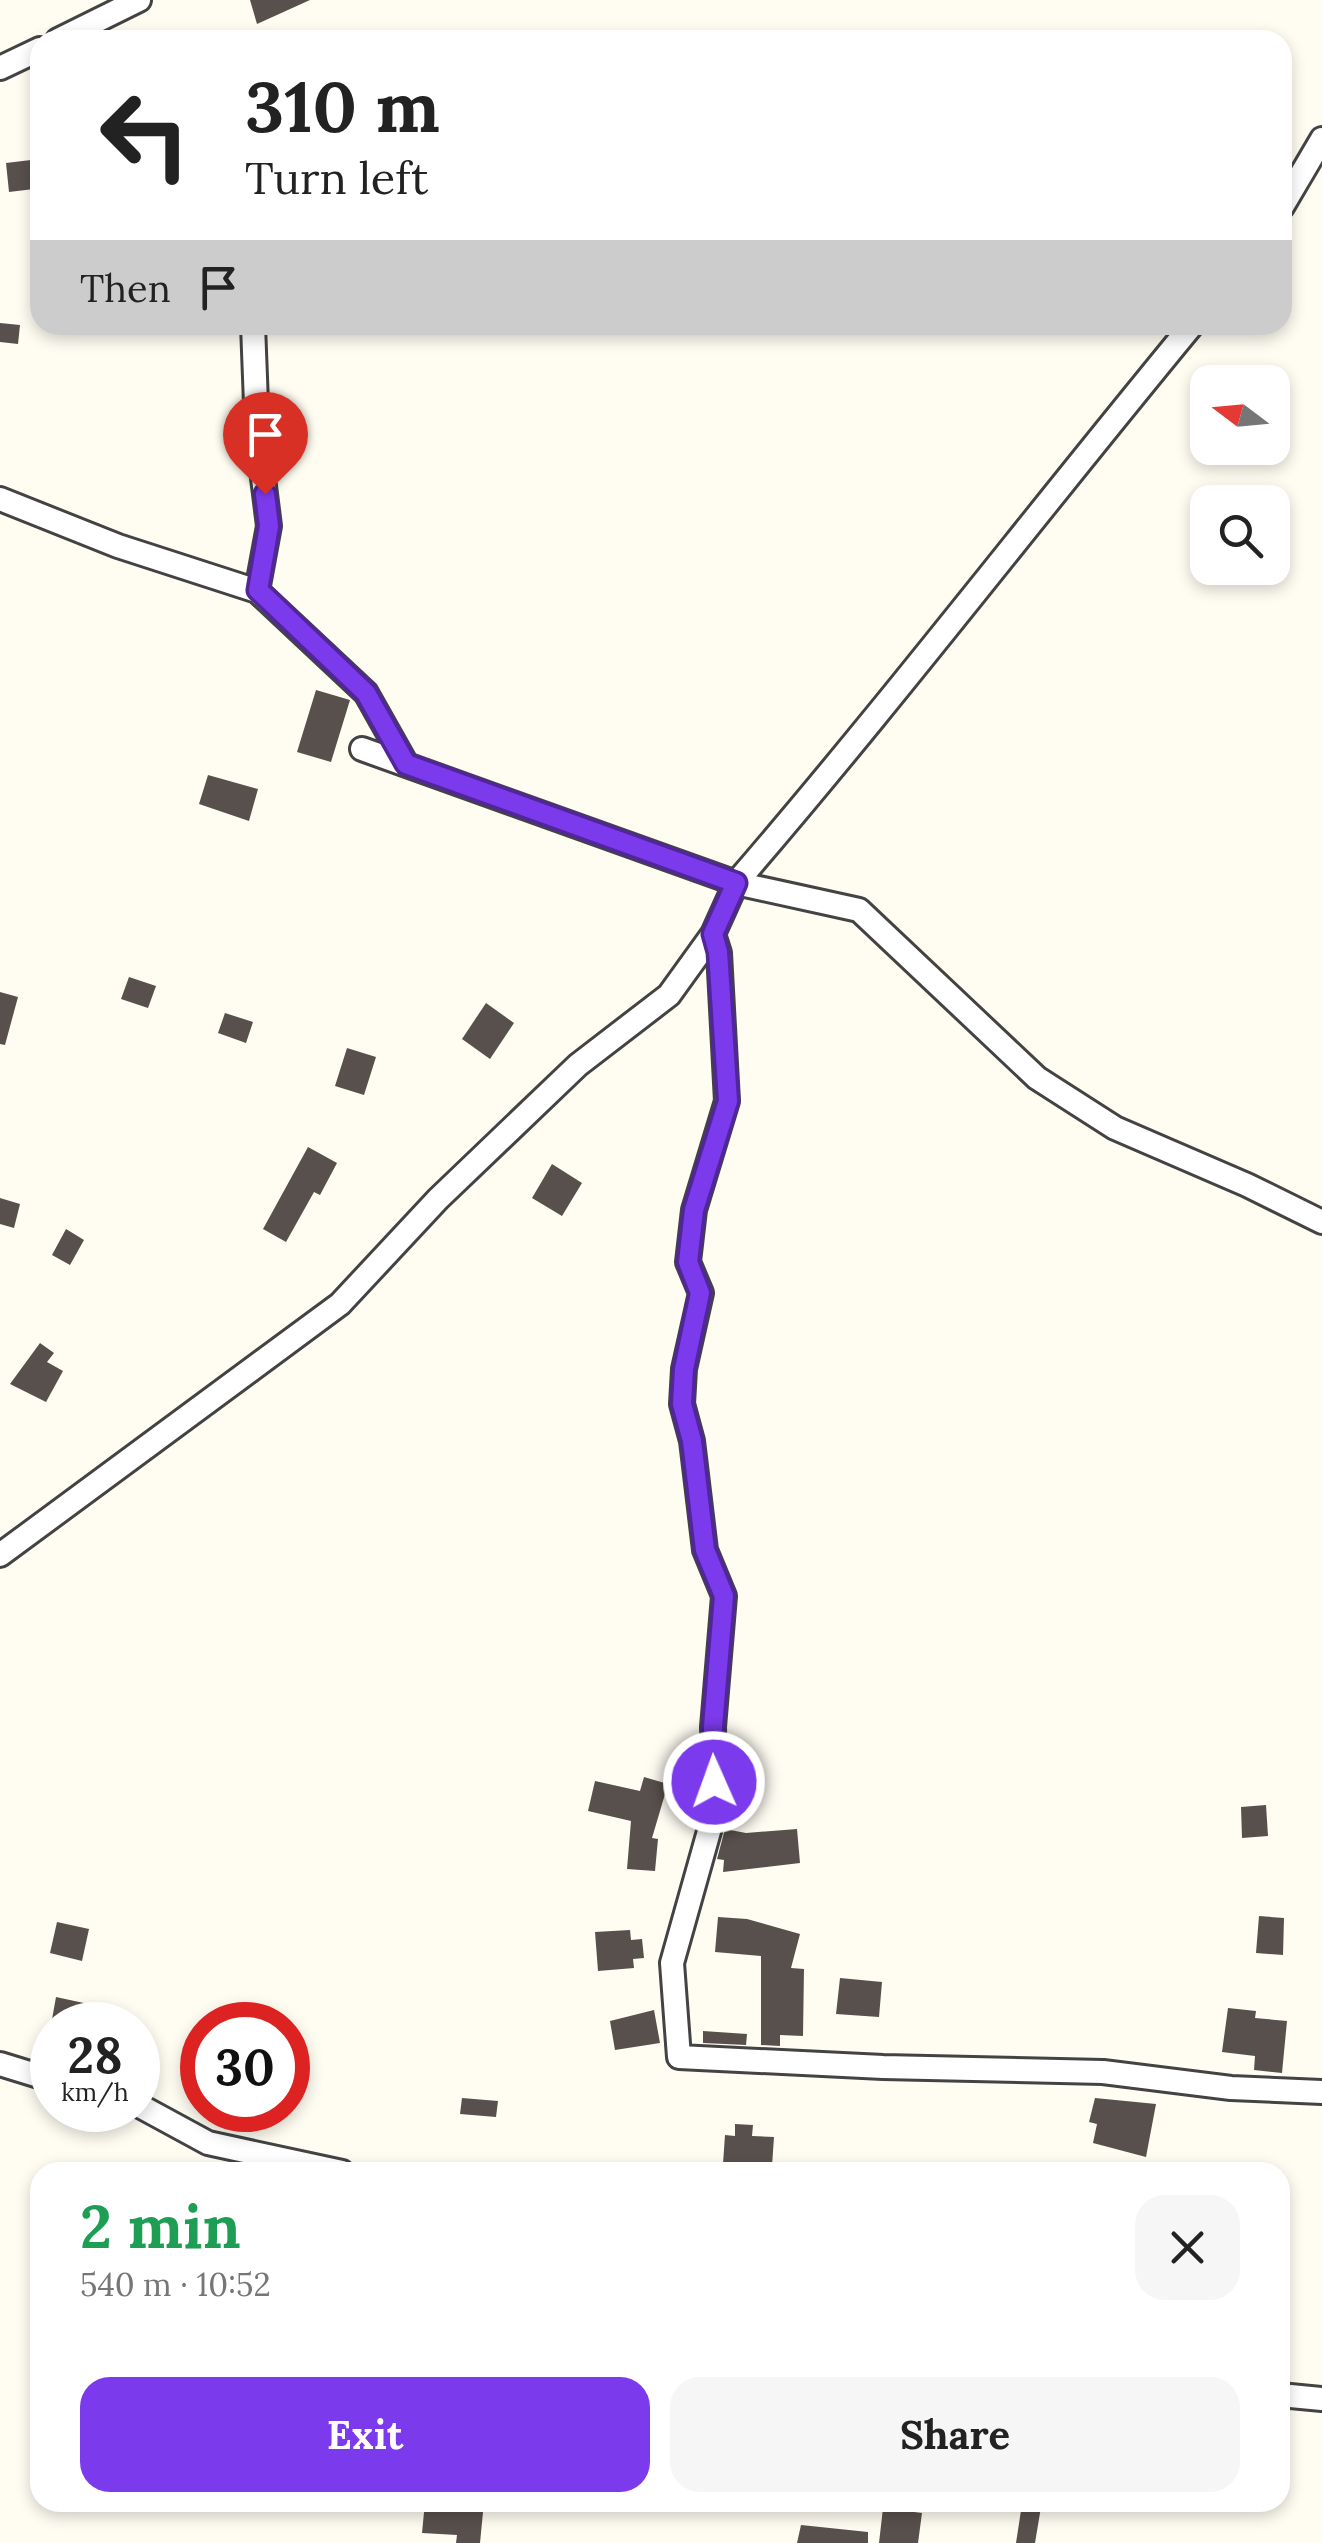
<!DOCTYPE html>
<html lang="en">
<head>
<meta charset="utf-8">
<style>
	body { margin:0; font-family:Lora,serif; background:#f6f6f6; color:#222; height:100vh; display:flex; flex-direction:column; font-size:38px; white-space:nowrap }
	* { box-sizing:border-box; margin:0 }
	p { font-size:32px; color:#767676 }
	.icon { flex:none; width:55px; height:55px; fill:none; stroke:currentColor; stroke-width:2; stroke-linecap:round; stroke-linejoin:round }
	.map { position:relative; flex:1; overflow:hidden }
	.side { position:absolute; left:30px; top:2162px; width:1260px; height:350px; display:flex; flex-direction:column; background:#fff; border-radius:30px; box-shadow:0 5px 15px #0003 }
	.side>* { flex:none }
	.banner { position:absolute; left:30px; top:30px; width:1262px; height:305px; border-radius:30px; box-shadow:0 5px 15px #0003; background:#fff; color:#222; overflow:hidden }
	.needle { width:65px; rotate:286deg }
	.fabs { position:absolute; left:1190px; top:365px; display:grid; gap:20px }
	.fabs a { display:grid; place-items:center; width:100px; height:100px; border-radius:20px; background:#fff; box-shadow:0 5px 15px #0003; font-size:50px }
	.speed { position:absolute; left:30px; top:2002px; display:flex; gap:20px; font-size:50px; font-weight:700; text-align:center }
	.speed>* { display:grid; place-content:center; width:130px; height:130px; border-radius:50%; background:#fff; box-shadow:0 5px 15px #0003; line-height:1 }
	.speed small { font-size:25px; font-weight:400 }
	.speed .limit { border:15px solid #d22; background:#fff; color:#111 }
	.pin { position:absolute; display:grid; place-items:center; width:85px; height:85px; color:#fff; margin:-102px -42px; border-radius:50% 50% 50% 0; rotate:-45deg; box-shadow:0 0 10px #0007 }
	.pin .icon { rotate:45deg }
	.me { position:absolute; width:110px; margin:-55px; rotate:358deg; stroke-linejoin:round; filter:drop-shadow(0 0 8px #0008) }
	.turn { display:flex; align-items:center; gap:35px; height:210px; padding:0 50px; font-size:45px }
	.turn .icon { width:130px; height:130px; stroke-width:2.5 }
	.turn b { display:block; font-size:70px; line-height:85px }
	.then { display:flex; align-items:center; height:95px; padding:0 50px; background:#0003; gap:20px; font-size:38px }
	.round { display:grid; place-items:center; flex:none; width:105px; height:105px; border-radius:30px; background:#f6f6f6 }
	.summary { display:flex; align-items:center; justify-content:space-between; height:170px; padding:0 50px }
	h1 { font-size:60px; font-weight:700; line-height:75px; color:#1e9e55 }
	.action { display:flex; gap:20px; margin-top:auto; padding:20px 50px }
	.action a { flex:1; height:115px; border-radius:30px; background:#7c3aed; color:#fff; font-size:40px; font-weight:700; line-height:115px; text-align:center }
	.action a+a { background:#f6f6f6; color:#222 }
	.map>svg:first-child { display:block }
	.building { fill:#58504c }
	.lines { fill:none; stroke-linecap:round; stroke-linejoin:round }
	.minor-casing { stroke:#434343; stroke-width:28 }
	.minor { stroke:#fff; stroke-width:22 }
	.route-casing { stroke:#51269a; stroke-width:25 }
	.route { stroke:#7c3aed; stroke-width:18 }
</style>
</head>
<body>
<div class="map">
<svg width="1322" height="2543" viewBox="0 0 1322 2543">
	<rect width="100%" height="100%" fill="#fffcf2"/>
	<path class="building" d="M250 0H310L257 24Z
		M31 160 34 189 9 192 6 163Z
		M0 323 20 325 18 344 0 342Z
		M316 690 350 700 331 762 297 752Z
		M208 775 258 789 249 821 199 804Z
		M129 977 156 986 148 1008 121 999Z
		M0 992 18 997 5 1045 0 1044Z
		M486 1003 514 1023 490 1059 462 1039Z
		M225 1013 253 1022 246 1043 218 1033Z
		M347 1048 376 1057 364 1095 335 1086Z
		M308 1147 337 1163 320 1195 314 1192 286 1242 263 1229Z
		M552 1164 582 1183 562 1216 532 1198Z
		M0 1198 20 1204 14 1228 0 1224Z
		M66 1229 84 1240 70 1265 52 1255Z
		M40 1343 54 1353 47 1362 63 1371 46 1402 10 1384Z
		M644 1777 668 1784 652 1838 658 1839 655 1871 627 1869 631 1821 588 1811 595 1781 640 1791Z
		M1266 1805 1268 1836 1242 1838 1241 1807Z
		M725 1829 746 1833 797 1829 800 1863 723 1872 724 1860 717 1859Z
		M1259 1916 1284 1918 1283 1955 1256 1953Z
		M718 1917 747 1919 800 1934 791 1968 804 1969 803 2036 780 2035V2046L761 2045V1956L715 1952Z
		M57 1922 89 1929 82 1961 50 1953Z
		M630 1930 631 1940 642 1939 644 1958 633 1959 634 1968 598 1971 595 1932Z
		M840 1978 882 1982 879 2017 836 2014Z
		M56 1997 93 2005 89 2025H51Z
		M1228 2008 1256 2011 1255 2018 1287 2021 1282 2073 1254 2070 1255 2056 1222 2052Z
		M654 2010 660 2043 615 2050 610 2021Z
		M703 2031 747 2034 746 2045 703 2043Z
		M462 2098 498 2101 496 2117 460 2114Z
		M1095 2098 1156 2104 1146 2157 1093 2143 1097 2124 1089 2122Z
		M735 2124 753 2125 752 2136 774 2137 772 2166 723 2164 725 2135 735 2136Z
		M425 2502H484L480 2543H456L457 2535 422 2533Z
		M1022 2504 1041 2507 1035 2543H1016Z
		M883 2508 922 2513 918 2543H879Z
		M801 2525 868 2532V2543H797Z"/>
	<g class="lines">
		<g class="minor-casing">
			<path id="minor" d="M58 40 139 0
				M0 68 40 49
				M1282 207 1322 139
				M253 325 257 430 269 526 257 591
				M1192 325C1039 510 893 701 736 883L859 910 1037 1078 1115 1128 1247 1185 1322 1222
				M0 499 118 546 257 591 366 693 406 764
				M713 934 719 953 727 1101 694 1210 688 1262 701 1293 684 1369 682 1404 692 1441 705 1550 724 1596 713 1727 715 1810 672 1963 679 2057 883 2067 1103 2072 1231 2088 1322 2092
				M0 1555 340 1304 438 1199 578 1065 669 995 713 934 736 883 362 749
				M0 2064 52 2080
				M138 2105 208 2143 342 2172
				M1280 2395 1322 2399"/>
		</g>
		<use href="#minor" class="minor"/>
	</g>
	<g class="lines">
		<g class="route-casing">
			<path id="route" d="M265 494 269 526 258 590 366 693 406 764 736 883 713 934 718 952 728 1101 694 1210 688 1262 700 1293 684 1369 682 1404 692 1441 705 1550 724 1596 713 1727 714 1782"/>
		</g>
		<use href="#route" class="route"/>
	</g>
</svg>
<div class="fabs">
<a><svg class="needle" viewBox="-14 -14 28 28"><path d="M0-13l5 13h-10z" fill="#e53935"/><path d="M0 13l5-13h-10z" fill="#767676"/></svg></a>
<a><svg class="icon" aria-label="search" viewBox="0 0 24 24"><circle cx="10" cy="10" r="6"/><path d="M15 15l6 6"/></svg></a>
</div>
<div class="speed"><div>28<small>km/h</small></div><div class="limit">30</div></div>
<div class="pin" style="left:265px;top:494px;background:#d93025"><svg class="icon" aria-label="arrive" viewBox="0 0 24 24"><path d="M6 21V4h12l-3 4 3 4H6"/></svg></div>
<svg class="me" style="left:714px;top:1782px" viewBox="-20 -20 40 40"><circle r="17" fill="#7c3aed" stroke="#fff" stroke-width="3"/><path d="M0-11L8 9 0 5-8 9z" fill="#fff"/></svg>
<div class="banner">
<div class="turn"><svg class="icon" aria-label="left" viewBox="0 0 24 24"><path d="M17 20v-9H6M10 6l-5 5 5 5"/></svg><div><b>310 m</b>Turn left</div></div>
<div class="then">Then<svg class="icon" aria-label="arrive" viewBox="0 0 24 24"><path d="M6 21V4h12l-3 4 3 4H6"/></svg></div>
</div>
<section class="side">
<div class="summary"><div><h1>2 min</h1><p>540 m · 10:52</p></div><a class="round"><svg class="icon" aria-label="close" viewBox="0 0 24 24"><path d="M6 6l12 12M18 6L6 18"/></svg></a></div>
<div class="action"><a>Exit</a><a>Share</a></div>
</section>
</div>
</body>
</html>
